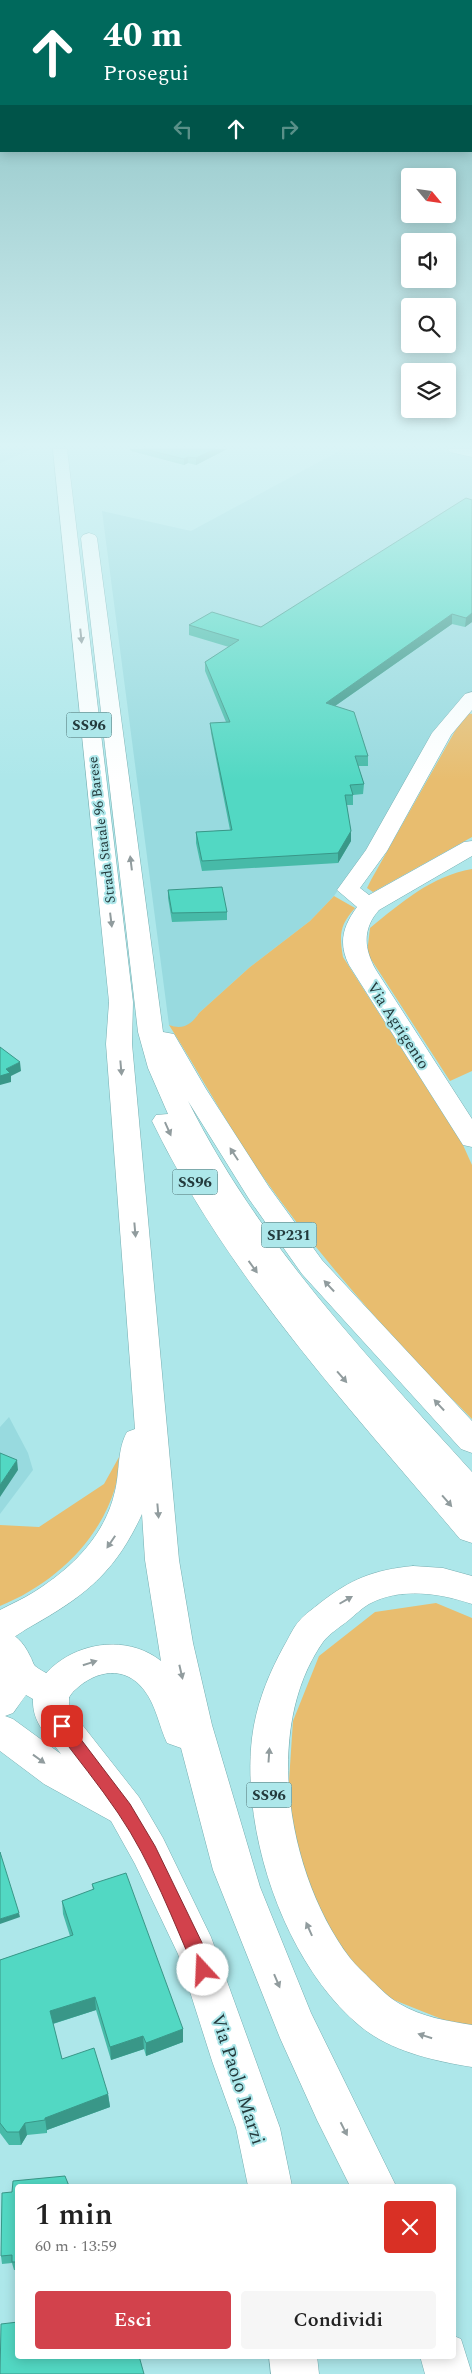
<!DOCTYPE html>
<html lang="it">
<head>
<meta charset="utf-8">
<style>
	body { margin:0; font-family:Spectral,serif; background:#f6f6f6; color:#222; height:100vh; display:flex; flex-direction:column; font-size:19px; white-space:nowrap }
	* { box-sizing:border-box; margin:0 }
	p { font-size:16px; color:#767676 }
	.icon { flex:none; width:28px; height:28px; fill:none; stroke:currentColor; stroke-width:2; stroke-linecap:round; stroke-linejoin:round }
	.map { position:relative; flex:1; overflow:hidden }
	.details { position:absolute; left:15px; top:2184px; width:441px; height:175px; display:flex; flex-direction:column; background:#fff; border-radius:5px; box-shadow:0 2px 12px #0003 }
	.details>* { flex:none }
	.banner { position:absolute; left:0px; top:0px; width:472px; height:152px; box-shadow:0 2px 12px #0003; background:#00695c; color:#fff; overflow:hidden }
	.needle { width:32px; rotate:119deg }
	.tools { position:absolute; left:401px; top:168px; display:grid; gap:10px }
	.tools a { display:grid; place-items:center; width:55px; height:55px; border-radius:5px; background:#fff; box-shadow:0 2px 12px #0003; font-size:25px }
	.pin { position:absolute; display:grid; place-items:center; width:42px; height:42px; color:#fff; margin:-21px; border-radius:10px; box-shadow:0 2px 8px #0006 }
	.me { position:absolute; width:55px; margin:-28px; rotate:340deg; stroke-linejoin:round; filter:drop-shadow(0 0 4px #0008) }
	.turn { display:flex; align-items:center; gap:18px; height:105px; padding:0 20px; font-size:22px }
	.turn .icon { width:65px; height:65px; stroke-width:2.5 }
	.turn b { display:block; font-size:35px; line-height:42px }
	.lanes { display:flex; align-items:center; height:48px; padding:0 20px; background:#0003; justify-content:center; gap:25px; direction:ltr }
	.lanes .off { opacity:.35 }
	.round { display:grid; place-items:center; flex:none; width:52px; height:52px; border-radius:5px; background:#f6f6f6 }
	.summary { display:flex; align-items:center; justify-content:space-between; height:85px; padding:0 20px }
	h1 { font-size:30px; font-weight:600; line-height:38px }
	.button { display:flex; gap:10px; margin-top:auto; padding:10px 20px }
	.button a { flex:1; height:58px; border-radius:5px; background:#d2424c; color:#fff; font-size:20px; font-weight:600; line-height:58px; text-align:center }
	.button a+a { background:#f6f6f6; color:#222 }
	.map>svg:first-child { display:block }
	.built { fill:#98dadf }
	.green { fill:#e8bd6f }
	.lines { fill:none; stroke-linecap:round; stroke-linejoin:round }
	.minor-casing { stroke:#76aeb1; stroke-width:1 }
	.major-casing { stroke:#76aeb1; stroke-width:1 }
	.minor { fill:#fff; fill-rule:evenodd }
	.major { fill:#fff; fill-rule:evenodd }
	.wall { fill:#47baa8 }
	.shaded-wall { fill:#399788 }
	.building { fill:#52d8c3; stroke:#399788 }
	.oneway { fill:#919c9e }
	.route { fill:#d2424c; stroke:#882b31 }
	.labels { text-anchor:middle; stroke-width:4; stroke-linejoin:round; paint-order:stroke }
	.far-street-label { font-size:14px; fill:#233a3c; stroke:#ade7ea }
	.shield { fill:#ade7ea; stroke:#4c6e70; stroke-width:1 }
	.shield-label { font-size:15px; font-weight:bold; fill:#233a3c }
	.street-label { font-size:16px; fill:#233a3c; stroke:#ade7ea }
	.near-street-label { font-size:19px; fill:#233a3c; stroke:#ade7ea }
</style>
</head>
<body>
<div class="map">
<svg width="472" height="2374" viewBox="0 0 472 2374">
	<rect width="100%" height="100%" fill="#ade7ea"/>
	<path class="built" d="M0 449H32L0 463Z
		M343 449H436L472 457V694L334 896 310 921 250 967 199 1013 194 1021 186 1027 177 1028 169 1025 102 511 191 531Z
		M9 1417 28 1453 33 1470 0 1514V1427Z"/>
	<path class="green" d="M468 713 472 714V837L373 892 367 888 371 880 455 731Z
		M472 869V1071L450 1081 367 953 370 928C401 903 431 876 472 869Z
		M334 896 355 908C340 925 339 934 343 957L463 1145 472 1165V1419C396 1343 323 1262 261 1174 228 1126 200 1074 169 1025 183 1030 191 1025 199 1013L250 967 310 921Z
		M119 1457C118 1467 118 1478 115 1488 99 1542 52 1585 0 1606V1525L39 1527 104 1484Z
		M436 1603 472 1618V2026L464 2028 389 1998 346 1957 309 1895 287 1811 293 1721 319 1656 375 1612Z"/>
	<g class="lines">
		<g class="minor-casing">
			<path id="minor" d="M448 449H472V457L450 452Z
				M472 692V710L451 735 387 851 360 888 369 895 464 842 472 841V856L379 910C362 929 364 949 376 970L472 1119V1147L463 1145 349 965C338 943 343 926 357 907L337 890 366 850 432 733 465 694Z
				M0 1628C15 1634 23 1641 30 1656 32 1659 33 1664 35 1666 58 1684 71 1669 69 1708L139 1797 163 1838 211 1937 280 2128 292 2186H248L236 2128 212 2061 178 1954 135 1864 111 1821 44 1784 0 1751ZM26 1695 33 1699C32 1723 47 1735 61 1754L13 1719 5 1716 13 1713Z
				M269 2356H317L319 2374H271Z"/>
		</g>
		<g class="major-casing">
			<path id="major" d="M53 449H67L133 1002 132 1044 179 1560 193 1643 212 1725 260 1887 311 2013 396 2186H350L317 2120 280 2038 213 1870 181 1748 167 1743C159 1726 156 1705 144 1690 125 1665 96 1670 75 1690 71 1693 69 1699 65 1702 56 1708 48 1705 39 1702L34 1691C56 1646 121 1629 161 1661L145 1560 142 1514C115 1573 85 1596 30 1627 19 1633 12 1640 0 1644V1610C11 1604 23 1599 34 1592 72 1568 105 1536 115 1491 120 1472 117 1449 127 1432L135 1429 106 1044 109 1002Z
				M89 533 95 535 97 538 163 1032 174 1034 206 1089 269 1187 322 1260 472 1421V1453L461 1449 302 1274 249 1199 188 1101C258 1242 368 1357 472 1472V1543L460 1539C349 1407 228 1278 152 1121L156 1115 168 1114 148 1068 138 1032 81 538 83 535Z
				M413 1566 443 1568 472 1576V1604C440 1593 400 1587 369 1604 362 1608 355 1615 349 1620 340 1627 329 1634 323 1642 261 1730 289 1878 350 1958 356 1966 365 1973 371 1980 381 1989 389 1998 400 2004 422 2017 447 2021 472 2025V2067C434 2061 390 2051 360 2026 285 1964 241 1833 252 1738 256 1705 268 1675 284 1646 289 1638 293 1627 300 1620 305 1614 313 1609 320 1603 351 1579 373 1570 413 1566Z
				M454 2336 461 2339 472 2374H425L420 2356H454Z"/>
		</g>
		<use href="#minor" class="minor"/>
		<use href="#major" class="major"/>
	</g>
	<path class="wall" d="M130 449H227L196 465 188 463 184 465 131 451Z
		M472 500V622L465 627 452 624 335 706 368 756V766H358L364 784 363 794 353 795V805H347L351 841 338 863 202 871 196 843V832L230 830 211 733 210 723 226 722 205 671V662L229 647 189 635V625L261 627Z
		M168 890 227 912V920L172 922 168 898Z
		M92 1884 183 2029V2042L146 2056 144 2049 111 2060 96 2010 53 2024 62 2059 108 2094 110 2107 47 2130V2133L27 2135 21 2145H9L0 2133V1942V1960L70 1936 63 1914 62 1901 93 1890Z
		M18 2186V2270H14L12 2263 2 2264 1 2256 12 2192Z"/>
	<path class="shaded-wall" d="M215 449H227L196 465V458Z
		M188 457V463L184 465V459Z
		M472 613V622L465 627 466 618Z
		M452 614V624L325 713 326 703Z
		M351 831V841L338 863V853Z
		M20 1062 21 1071 11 1076V1082L0 1085V1076L6 1069Z
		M17 1460 18 1470 0 1497V1485Z
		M19 1913 20 1917 0 1924V1919Z
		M95 1997 96 2010 52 2024 50 2011Z
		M183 2029V2042L146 2056V2043Z
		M143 2036 144 2049 111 2060 110 2047Z
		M108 2094 110 2107 47 2130V2133L45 2118Z
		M25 2123 27 2135 21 2145 19 2132Z"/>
	<path class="building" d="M144 449H215L196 458 188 457 184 459Z
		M466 498 472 500V613L466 618 452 614 326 703 354 712 368 756H355L364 784 350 785 353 795H345L351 831 338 853 202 861 196 832 232 830 210 723 230 722 205 662 239 640 189 625 212 612 261 627Z
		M222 887 227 912 172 913 168 890Z
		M0 1047 20 1062 6 1069 10 1073 0 1076Z
		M0 1453 17 1460 0 1485Z
		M0 1852 19 1913 0 1919Z
		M126 1873 183 2029 146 2043 143 2036 110 2047 95 1997 50 2011 62 2059 94 2048 108 2094 45 2118V2120L25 2123 19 2132H7L0 2123V1960L73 1935 62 1901 94 1889 92 1884Z
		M65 2176 69 2186H18V2262H12V2255L1 2256 2 2193 12 2192 13 2181Z
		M18 2322V2356H139L144 2374H0L1 2324Z"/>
	<defs><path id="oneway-solid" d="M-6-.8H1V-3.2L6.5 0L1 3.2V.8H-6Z" transform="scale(1.25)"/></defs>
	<g class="oneway">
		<use href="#oneway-solid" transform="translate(81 636) rotate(84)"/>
		<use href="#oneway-solid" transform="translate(131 863) rotate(-97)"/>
		<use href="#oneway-solid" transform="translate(111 920) rotate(83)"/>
		<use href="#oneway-solid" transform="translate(121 1068) rotate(85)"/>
		<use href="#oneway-solid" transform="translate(168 1129) rotate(66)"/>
		<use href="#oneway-solid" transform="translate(234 1154) rotate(-123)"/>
		<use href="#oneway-solid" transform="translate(135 1230) rotate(85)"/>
		<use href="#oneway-solid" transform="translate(253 1267) rotate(54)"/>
		<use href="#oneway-solid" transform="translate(329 1286) rotate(-133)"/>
		<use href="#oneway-solid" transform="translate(342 1377) rotate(49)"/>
		<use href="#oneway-solid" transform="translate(439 1405) rotate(-133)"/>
		<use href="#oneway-solid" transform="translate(447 1501) rotate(49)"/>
		<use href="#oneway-solid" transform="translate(158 1511) rotate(85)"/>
		<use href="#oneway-solid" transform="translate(111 1542) rotate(124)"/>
		<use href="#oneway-solid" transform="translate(346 1600) rotate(-30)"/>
		<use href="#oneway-solid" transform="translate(90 1663) rotate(-17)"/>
		<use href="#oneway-solid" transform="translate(181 1672) rotate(77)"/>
		<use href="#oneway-solid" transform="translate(269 1755) rotate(-86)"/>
		<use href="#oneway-solid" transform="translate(39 1759) rotate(36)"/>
		<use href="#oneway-solid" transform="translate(309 1929) rotate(-114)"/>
		<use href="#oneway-solid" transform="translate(277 1981) rotate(67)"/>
		<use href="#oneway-solid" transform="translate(425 2036) rotate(-162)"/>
		<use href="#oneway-solid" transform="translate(344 2129) rotate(63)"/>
	</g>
	<linearGradient id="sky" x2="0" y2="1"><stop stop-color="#82bcbe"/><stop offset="0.57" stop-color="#daf4f6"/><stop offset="1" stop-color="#daf4f6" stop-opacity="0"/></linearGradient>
	<rect width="472" height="781" fill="url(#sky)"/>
	<path class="route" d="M62 1719 67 1721 130 1804 155 1846 206 1951 211 1970 209 1975 203 1978 197 1975C173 1921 152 1863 118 1813 99 1785 77 1758 56 1730L54 1726 56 1721Z"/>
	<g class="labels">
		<g class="far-street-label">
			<text transform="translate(101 830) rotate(-97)" y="5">Strada Statale 96 Barese</text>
		</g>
		<g class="shield">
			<rect x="66.5" y="712.5" width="45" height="25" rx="4"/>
			<rect x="172.5" y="1169.5" width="45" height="25" rx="4"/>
			<rect x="261.5" y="1222.5" width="55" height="25" rx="4"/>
			<rect x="246.5" y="1782.5" width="45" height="25" rx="4"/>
		</g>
		<g class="shield-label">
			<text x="89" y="730">SS96</text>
			<text x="195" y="1187">SS96</text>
			<text x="289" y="1240">SP231</text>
			<text x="269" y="1800">SS96</text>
		</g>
		<g class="street-label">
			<text transform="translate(399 1025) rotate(57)" y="6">Via Agrigento</text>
		</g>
		<g class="near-street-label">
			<text transform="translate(239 2079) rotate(72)" y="7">Via Paolo Marzi</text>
		</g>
	</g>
</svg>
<div class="tools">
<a><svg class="needle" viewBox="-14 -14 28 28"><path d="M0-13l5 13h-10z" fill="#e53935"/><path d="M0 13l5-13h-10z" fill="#767676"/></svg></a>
<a><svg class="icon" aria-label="sound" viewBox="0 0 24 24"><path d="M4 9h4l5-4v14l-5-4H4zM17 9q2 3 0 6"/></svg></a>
<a><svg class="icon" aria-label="search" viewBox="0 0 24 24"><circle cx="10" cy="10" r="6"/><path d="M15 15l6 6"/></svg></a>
<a><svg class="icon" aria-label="layers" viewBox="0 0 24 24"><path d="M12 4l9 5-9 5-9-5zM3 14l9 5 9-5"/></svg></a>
</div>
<div class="pin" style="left:62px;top:1726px;background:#d93025"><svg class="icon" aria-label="arrive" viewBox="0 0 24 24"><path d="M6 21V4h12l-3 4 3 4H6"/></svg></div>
<svg class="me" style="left:203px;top:1970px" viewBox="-20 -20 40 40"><circle r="19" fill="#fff"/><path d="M0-13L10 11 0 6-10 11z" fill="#d2424c"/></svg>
<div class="banner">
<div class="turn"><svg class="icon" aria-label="ahead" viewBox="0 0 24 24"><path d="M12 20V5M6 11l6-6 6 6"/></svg><div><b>40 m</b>Prosegui</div></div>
<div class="lanes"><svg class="icon off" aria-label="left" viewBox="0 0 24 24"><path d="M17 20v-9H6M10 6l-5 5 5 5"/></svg><svg class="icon" aria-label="ahead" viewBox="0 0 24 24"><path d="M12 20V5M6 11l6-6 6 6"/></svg><svg class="icon off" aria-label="right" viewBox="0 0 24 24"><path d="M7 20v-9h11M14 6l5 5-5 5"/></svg></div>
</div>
<section class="details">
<div class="summary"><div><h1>1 min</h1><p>60 m · 13:59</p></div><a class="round" style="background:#d93025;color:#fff"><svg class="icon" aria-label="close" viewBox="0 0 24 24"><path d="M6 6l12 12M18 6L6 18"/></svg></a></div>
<div class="button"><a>Esci</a><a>Condividi</a></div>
</section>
</div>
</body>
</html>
